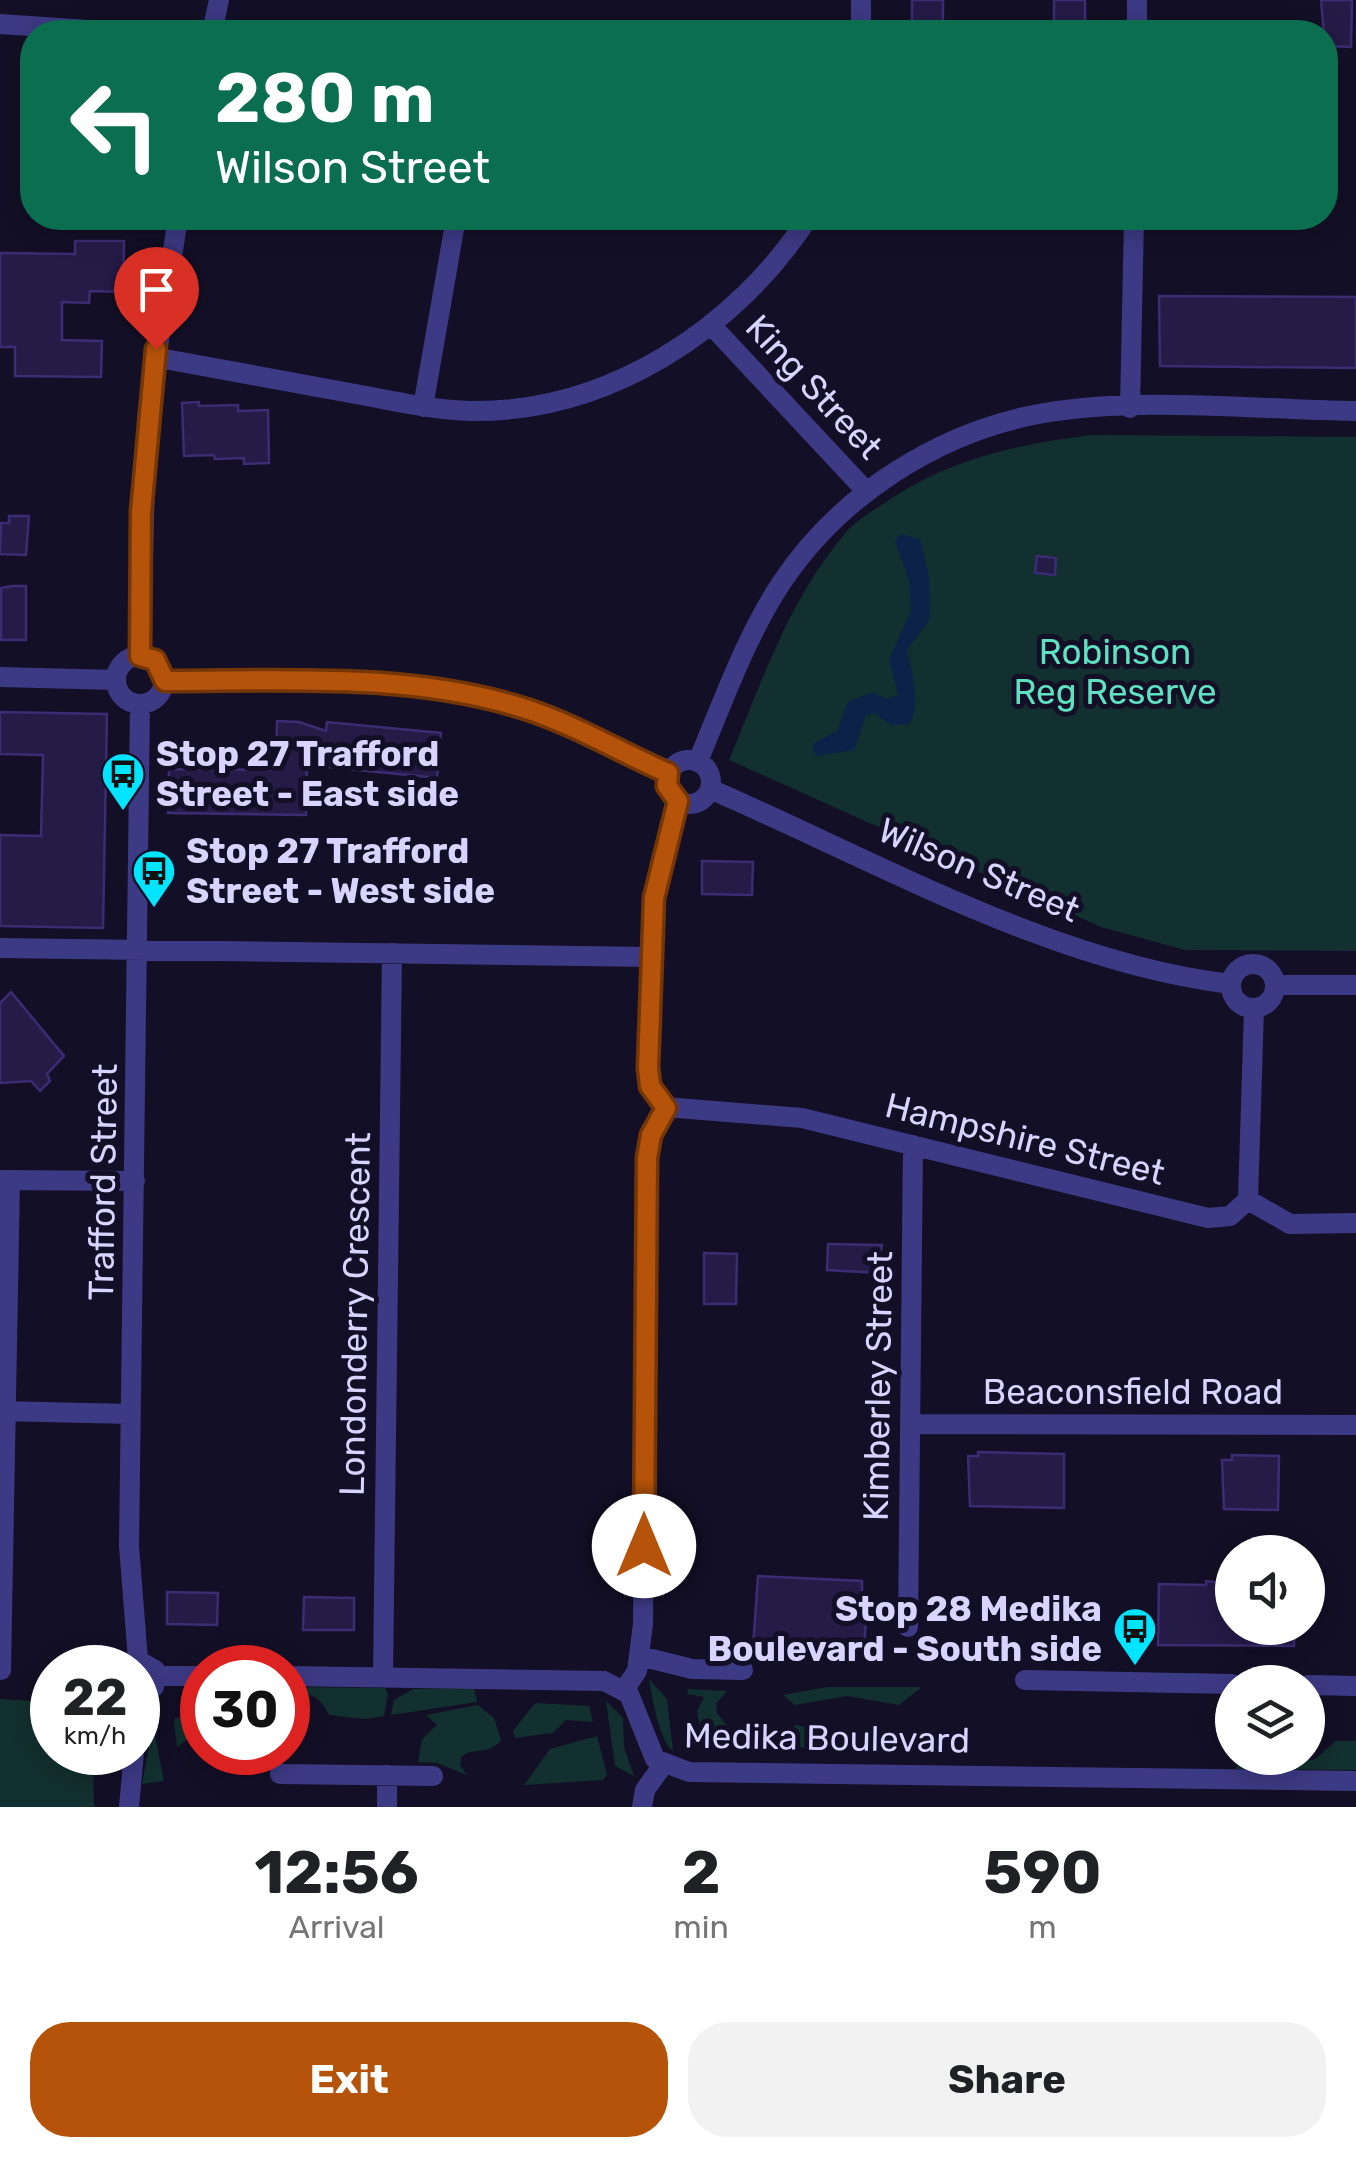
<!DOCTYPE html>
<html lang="en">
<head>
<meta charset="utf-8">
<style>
	body { margin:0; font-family:Rubik,sans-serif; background:#f2f2f2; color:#202124; height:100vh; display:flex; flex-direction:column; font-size:38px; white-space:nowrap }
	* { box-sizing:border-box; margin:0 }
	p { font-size:32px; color:#757577 }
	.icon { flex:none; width:55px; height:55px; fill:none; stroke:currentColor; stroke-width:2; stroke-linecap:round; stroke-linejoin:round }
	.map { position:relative; height:1807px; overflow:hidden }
	.details { display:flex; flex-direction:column; background:#fff; flex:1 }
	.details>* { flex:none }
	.hud { position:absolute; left:20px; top:20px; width:1318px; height:210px; border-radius:40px; box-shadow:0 5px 25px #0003; background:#0b6e4f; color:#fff; overflow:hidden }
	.buttons { position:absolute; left:1215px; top:1535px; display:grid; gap:20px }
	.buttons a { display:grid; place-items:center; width:110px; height:110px; border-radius:50%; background:#fff; box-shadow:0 5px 25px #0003; font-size:50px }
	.speed { position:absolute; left:30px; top:1645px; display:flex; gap:20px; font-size:50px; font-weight:700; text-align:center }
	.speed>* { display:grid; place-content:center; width:130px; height:130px; border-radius:50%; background:#fff; box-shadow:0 5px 25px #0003; line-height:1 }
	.speed small { font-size:25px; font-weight:400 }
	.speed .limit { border:15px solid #d22; background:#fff; color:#111 }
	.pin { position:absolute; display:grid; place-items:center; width:85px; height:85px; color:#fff; margin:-102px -42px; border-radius:50% 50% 50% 0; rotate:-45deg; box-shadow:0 0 10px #0007 }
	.pin .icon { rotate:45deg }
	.me { position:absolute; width:110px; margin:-55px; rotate:0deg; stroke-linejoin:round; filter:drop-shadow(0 0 8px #0008) }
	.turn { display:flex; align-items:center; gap:35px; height:210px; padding:0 30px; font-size:45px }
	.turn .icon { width:130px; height:130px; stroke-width:2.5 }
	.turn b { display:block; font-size:70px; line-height:85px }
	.eta { display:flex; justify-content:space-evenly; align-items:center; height:170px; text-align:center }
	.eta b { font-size:60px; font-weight:700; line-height:70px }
	.button { display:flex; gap:20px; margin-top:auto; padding:20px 30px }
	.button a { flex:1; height:115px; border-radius:40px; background:#b45309; color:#fff; font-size:40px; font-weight:700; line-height:115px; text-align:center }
	.button a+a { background:#f2f2f2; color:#202124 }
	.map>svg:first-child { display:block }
	.green { fill:#12302f }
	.water { fill:#0c2248 }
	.building { fill:#241b47; stroke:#3b2d73; stroke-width:2.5 }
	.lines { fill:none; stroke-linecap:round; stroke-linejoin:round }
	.minor { stroke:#3d3a85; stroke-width:20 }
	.route-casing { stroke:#753606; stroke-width:25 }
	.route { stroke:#b45309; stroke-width:18 }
	.labels { text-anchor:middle; stroke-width:10; stroke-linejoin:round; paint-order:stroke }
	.street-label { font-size:35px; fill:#d9d4ff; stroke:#130f26 }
	.park-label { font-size:35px; fill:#5fe0c0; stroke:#130f26 }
	.poi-label { font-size:35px; font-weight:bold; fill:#d9d4ff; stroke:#130f26; text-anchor:start }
</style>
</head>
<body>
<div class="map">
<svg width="1356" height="1807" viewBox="0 0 1356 1807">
	<rect width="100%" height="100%" fill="#130f26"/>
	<path class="green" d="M1090 435 1356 437V951L1185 950 1101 927 729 760C762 681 790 597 847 531 857 520 871 512 883 504 947 459 1015 445 1090 435Z
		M649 1679 667 1699 673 1751C659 1741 652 1697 649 1679Z
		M288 1687 385 1688 388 1693 384 1716 365 1719 329 1715C314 1685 303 1700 288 1687Z
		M827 1687H922L899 1705 847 1696 795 1705 783 1695Z
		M474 1688 477 1702 391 1715 394 1700 413 1689Z
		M688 1689 727 1691 716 1704 717 1713 737 1738 684 1735 685 1729H700L697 1711 704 1697 687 1694Z
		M0 1699 52 1702V1752L93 1753 94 1807H0Z
		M606 1701 623 1718 624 1747 634 1776 615 1766Z
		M535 1703 589 1706 593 1722 566 1720 553 1733 515 1738 513 1731Z
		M478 1705 494 1718 501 1740C489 1756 474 1746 461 1757L460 1765 467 1775 437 1763 418 1762 422 1739 437 1725 426 1715Z
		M181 1706 202 1709V1729L177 1747 174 1719 181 1717Z
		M796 1725 834 1734 858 1729 869 1744 811 1751 773 1737Z
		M153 1726 164 1781 142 1784Z
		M597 1736 607 1775 603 1780 524 1785 550 1749Z
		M1336 1741H1356V1770L1235 1769 1242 1758 1314 1760Z"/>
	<path class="water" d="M901 534 920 539 929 576 930 619 907 650C911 673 923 704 909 724L891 725 874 713 866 716 854 750 817 756 812 749 814 743 837 731 848 702 873 692 886 699 898 695 889 659 911 611 909 580 895 541Z"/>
	<path class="building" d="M912 0H943V32H912Z
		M1054 0H1085V32H1054Z
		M1321 0H1352L1351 47 1325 46Z
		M75 241H124L123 292 90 291 89 303 62 302V340L102 341 101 377 15 376V347H0V253L75 254Z
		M1159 296 1356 297V368L1160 366Z
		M199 402V406L238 405V411L268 410 269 463 244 464V458L215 459 214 455 184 456 182 403Z
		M9 516H29L26 555 0 554 1 523H9Z
		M1037 556 1056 558 1055 575 1035 573Z
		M12 586H26V640H1V588Z
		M0 712 107 714 103 928 0 926V835L41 836 43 755 0 754Z
		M277 721 299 722 326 731 327 722 441 733 437 778 307 765 306 815 168 813 169 769 276 770Z
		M702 861 753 862 752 895 702 894Z
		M11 992 64 1056 47 1074 50 1081 40 1091 31 1081 0 1083V1003Z
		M828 1244 882 1245 877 1273 827 1270Z
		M704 1253 737 1254 736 1304H704Z
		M978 1452 1064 1454V1508L970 1506 968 1456H978Z
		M1232 1455 1279 1456 1278 1510 1224 1509 1222 1460H1232Z
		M758 1576 862 1581V1609H867L864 1646 815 1651 753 1648Z
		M1206 1581 1232 1584V1628H1294V1646L1158 1645 1159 1584 1206 1585Z
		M167 1592 218 1593 217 1625 167 1624Z
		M304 1597 354 1598V1630H303Z"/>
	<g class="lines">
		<path class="minor" d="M861 0V32
			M0 24 117 32
			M212 32 219 0
			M1137 32V0
			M712 326 867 492
			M154 357C220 369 285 381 350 393 390 400 430 410 471 411 608 413 736 329 808 218
			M423 407 456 218
			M1130 408 1134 218
			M116 680a24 24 0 1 1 48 0a24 24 0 1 1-48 0Z
			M140 656 147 418 178 218
			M0 677 116 680
			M165 681C285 682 413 672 529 710 576 726 623 752 668 773
			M667 782a22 22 0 1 1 44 0a22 22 0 1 1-44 0Z
			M698 761C723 702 746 636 782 582 841 494 940 431 1044 413 1141 396 1257 410 1356 411
			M710 789C874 860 1053 963 1231 984
			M0 948 653 957
			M1231 986a22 22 0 1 1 44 0a22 22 0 1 1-44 0Z
			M1276 985H1356
			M665 1107 802 1118 1208 1218 1230 1216 1248 1200 1290 1224 1356 1223
			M0 1180 135 1181
			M1248 1200 1254 1009
			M0 1411 130 1414
			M911 1424 1356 1425
			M908 1627 913 1145
			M640 1656 692 1669 743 1670
			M138 1660 129 1546 140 704
			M123 1668 138 1660 155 1670 154 1687 138 1695
			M1 1670 10 1180
			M156 1676H202
			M288 1676 604 1681 629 1694 655 1759 689 1772 1356 1781
			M383 1676 392 953
			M1025 1680 1232 1684
			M1308 1685 1356 1686
			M625 1689 637 1671 643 1624 647 1158 651 1135 665 1107 650 1086 648 1067 654 898 678 801
			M138 1721 139 1695
			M280 1774 433 1776
			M129 1807 134 1752
			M387 1807V1775
			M642 1807 645 1790 663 1765"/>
	</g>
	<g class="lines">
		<g class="route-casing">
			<path id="route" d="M156 349 141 512 140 656 155 660 165 681C285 681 413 672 529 710 577 726 622 753 668 773L667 786 678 801 654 898 648 1068 650 1086 666 1108 651 1135 647 1158 644 1546"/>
		</g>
		<use href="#route" class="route"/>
	</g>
	<defs>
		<g id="bus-pin" transform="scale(2.25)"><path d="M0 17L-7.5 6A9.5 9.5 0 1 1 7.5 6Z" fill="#00e5ff" stroke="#130f26"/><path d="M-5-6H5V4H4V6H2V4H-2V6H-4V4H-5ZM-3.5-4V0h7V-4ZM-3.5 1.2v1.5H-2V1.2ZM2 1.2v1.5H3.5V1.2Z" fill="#111"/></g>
	</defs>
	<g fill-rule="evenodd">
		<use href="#bus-pin" x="123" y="774"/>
		<use href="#bus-pin" x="154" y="871"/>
		<use href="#bus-pin" x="1135" y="1629"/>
	</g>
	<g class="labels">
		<g class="street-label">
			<text transform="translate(814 387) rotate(47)" y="12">King Street</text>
			<text transform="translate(979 870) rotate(23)" y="12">Wilson Street</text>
			<text transform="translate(1025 1139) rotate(14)" y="12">Hampshire Street</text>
			<text transform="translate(103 1182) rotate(-89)" y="12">Trafford Street</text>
			<text transform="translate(355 1314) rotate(-89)" y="12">Londonderry Crescent</text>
			<text transform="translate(878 1386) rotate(-89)" y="12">Kimberley Street</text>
			<text x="1133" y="1404">Beaconsfield Road</text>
			<text transform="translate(827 1738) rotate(1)" y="12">Medika Boulevard</text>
		</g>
		<g class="park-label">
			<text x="1115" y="664">Robinson<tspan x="1115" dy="40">Reg Reserve</tspan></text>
		</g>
		<g class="poi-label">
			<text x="156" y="766">Stop 27 Trafford<tspan x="156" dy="40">Street - East side</tspan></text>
			<text x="186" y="863">Stop 27 Trafford<tspan x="186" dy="40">Street - West side</tspan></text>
			<text x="1102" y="1621" text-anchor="end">Stop 28 Medika<tspan x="1102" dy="40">Boulevard - South side</tspan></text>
		</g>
	</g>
</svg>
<div class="buttons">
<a><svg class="icon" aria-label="sound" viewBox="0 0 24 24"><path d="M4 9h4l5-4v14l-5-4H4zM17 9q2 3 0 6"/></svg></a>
<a><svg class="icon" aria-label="layers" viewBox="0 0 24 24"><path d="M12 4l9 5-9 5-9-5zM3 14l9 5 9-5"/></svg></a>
</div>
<div class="speed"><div>22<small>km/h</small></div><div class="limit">30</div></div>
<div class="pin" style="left:156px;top:349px;background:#d93025"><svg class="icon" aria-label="arrive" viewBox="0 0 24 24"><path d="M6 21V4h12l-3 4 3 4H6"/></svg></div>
<svg class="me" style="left:644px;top:1546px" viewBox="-20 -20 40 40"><circle r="19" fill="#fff"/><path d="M0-13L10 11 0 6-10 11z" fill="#b45309"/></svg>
<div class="hud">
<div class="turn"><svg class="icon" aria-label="left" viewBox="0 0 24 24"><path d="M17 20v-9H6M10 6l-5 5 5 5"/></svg><div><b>280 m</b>Wilson Street</div></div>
</div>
</div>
<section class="details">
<div class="eta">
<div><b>12:56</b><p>Arrival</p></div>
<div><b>2</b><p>min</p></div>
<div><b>590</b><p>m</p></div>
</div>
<div class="button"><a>Exit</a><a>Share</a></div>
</section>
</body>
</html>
